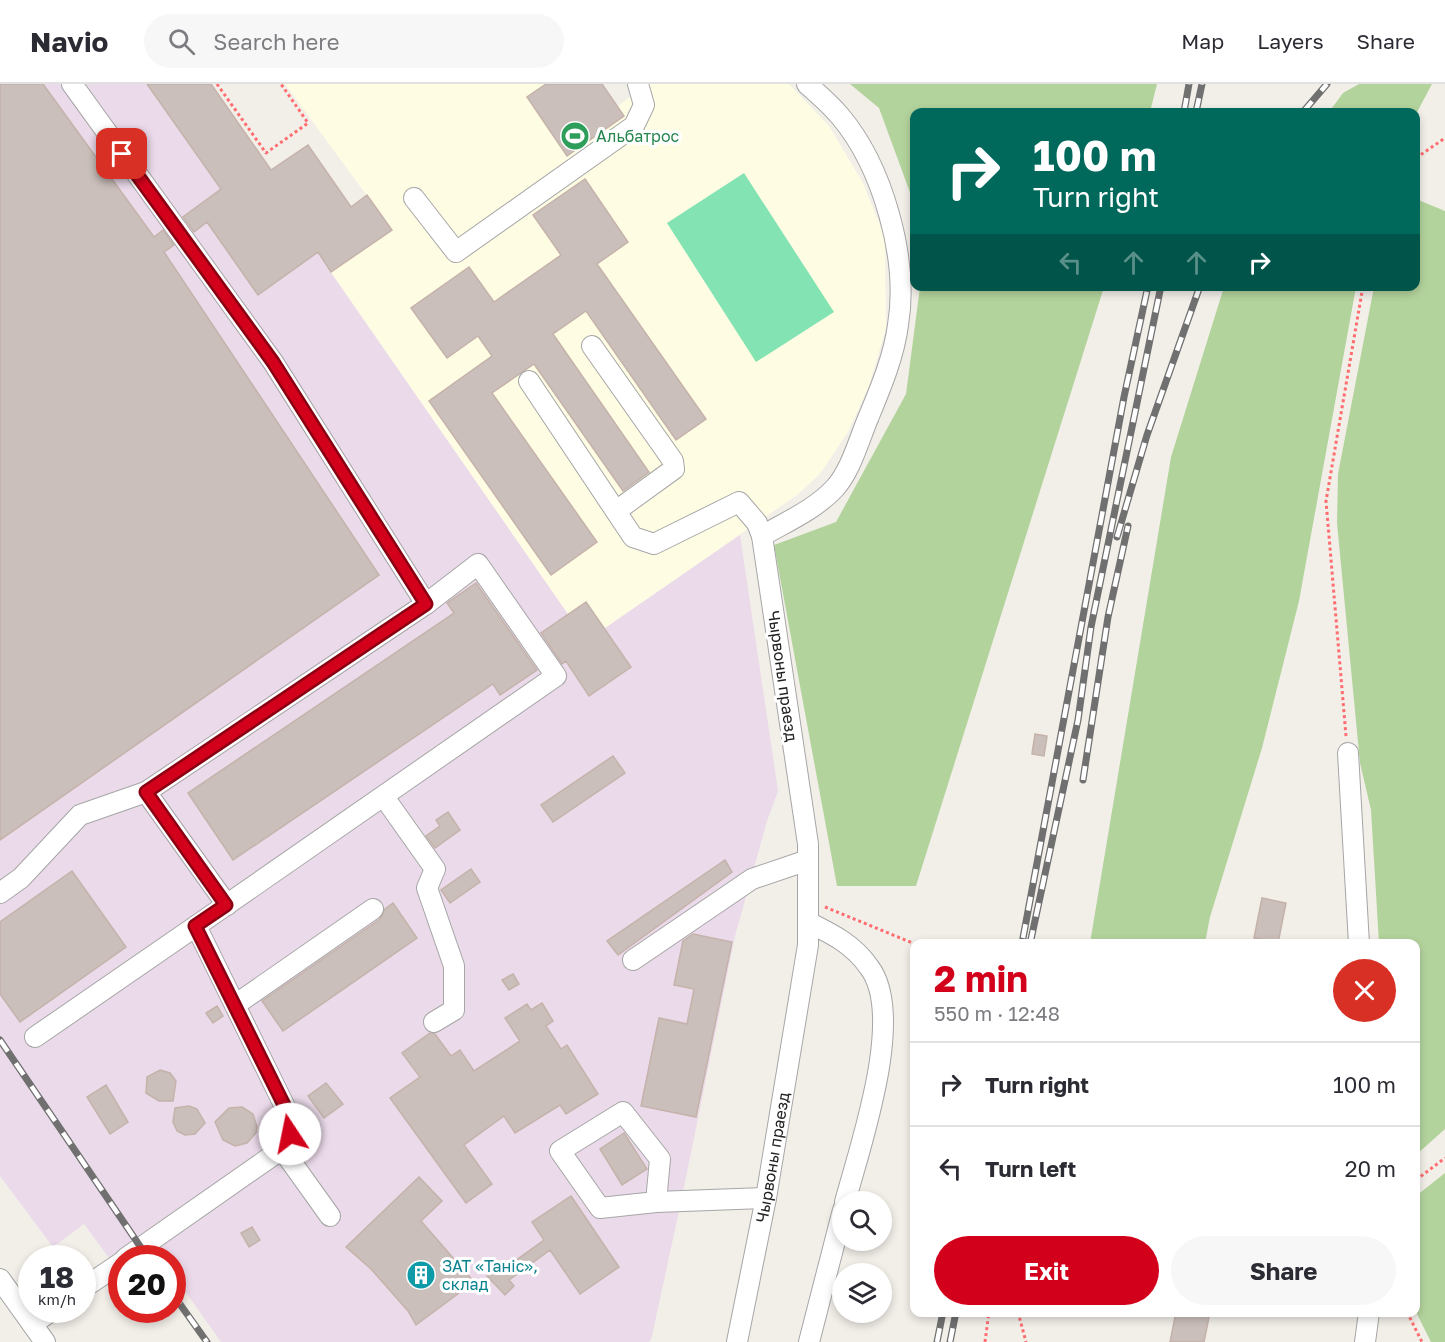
<!DOCTYPE html>
<html lang="en">
<head>
<meta charset="utf-8">
<style>
	body { margin:0; font-family:"Golos Text",sans-serif; background:#f7f7f7; color:#2b2b33; height:100vh; display:flex; flex-direction:column; font-size:22px; white-space:nowrap }
	* { box-sizing:border-box; margin:0 }
	p { font-size:20px; color:#7c7c81 }
	.icon { flex:none; width:33px; height:33px; fill:none; stroke:currentColor; stroke-width:2; stroke-linecap:round; stroke-linejoin:round }
	.map { position:relative; flex:1; overflow:hidden }
	.drawer { position:absolute; left:910px; top:855px; width:510px; height:378px; display:flex; flex-direction:column; background:#fff; border-radius:12px; box-shadow:0 3px 9px #0003 }
	.drawer>* { flex:none }
	.hud { position:absolute; left:910px; top:24px; width:510px; height:183px; border-radius:12px; box-shadow:0 3px 9px #0003; background:#00695c; color:#fff; overflow:hidden }
	.buttons { position:absolute; left:832px; top:1107px; display:grid; gap:12px }
	.buttons a { display:grid; place-items:center; width:60px; height:60px; border-radius:50%; background:#fff; box-shadow:0 3px 9px #0003; font-size:30px }
	.speed { position:absolute; left:18px; top:1161px; display:flex; gap:12px; font-size:30px; font-weight:700; text-align:center }
	.speed>* { display:grid; place-content:center; width:78px; height:78px; border-radius:50%; background:#fff; box-shadow:0 3px 9px #0003; line-height:1 }
	.speed small { font-size:15px; font-weight:400 }
	.speed .limit { border:9px solid #d22; background:#fff; color:#111 }
	.pin { position:absolute; display:grid; place-items:center; width:51px; height:51px; color:#fff; margin:-26px; border-radius:12px; box-shadow:0 3px 9px #0006 }
	.me { position:absolute; width:66px; margin:-33px; rotate:349deg; stroke-linejoin:round; filter:drop-shadow(0 0 4px #0008) }
	.turn { display:flex; align-items:center; gap:21px; height:126px; padding:0 24px; font-size:27px }
	.turn .icon { width:78px; height:78px; stroke-width:2.5 }
	.turn b { display:block; font-size:42px; line-height:51px }
	.lanes { display:flex; align-items:center; height:57px; padding:0 24px; background:#0003; justify-content:center; gap:30px; direction:ltr }
	.lanes .off { opacity:.35 }
	.round { display:grid; place-items:center; flex:none; width:63px; height:63px; border-radius:32px; background:#f7f7f7 }
	.overview { display:flex; align-items:center; justify-content:space-between; height:102px; padding:0 24px }
	h1 { font-size:36px; font-weight:700; line-height:45px; color:#d3001c }
	.cta { display:flex; gap:12px; margin-top:auto; padding:12px 24px }
	.cta a { flex:1; height:69px; border-radius:36px; background:#d3001c; color:#fff; font-size:24px; font-weight:700; line-height:69px; text-align:center }
	.cta a+a { background:#f7f7f7; color:#2b2b33 }
	ul { padding:0; list-style:none }
	li { display:flex; align-items:center; gap:18px; height:84px; padding:0 24px; border-top:2px solid #e1e1e2 }
	li div { flex:1 }
	li b { display:block; font-size:22px }
	li em { font-style:normal }
	header { display:flex; align-items:center; gap:36px; box-sizing:border-box; height:84px; padding:0 30px; background:#fff; border-bottom:2px solid #e1e1e2 }
	header strong { font-size:28px }
	nav { display:flex; gap:33px; margin-inline-start:auto; font-size:21px }
	.search { width:420px; height:54px; background:#f7f7f7; display:flex; align-items:center; gap:15px; box-sizing:border-box; padding:0 21px; border-radius:33px; color:#7c7c81; font-size:22px }
	.map>svg:first-child { display:block }
	.industrial { fill:#ebdaea }
	.education { fill:#fffce4 }
	.forest { fill:#b3d39c }
	.pitch { fill:#84e3b2 }
	.building { fill:#cabfbb; stroke:#c5b2aa; stroke-width:1.5 }
	.lines { fill:none; stroke-linecap:round; stroke-linejoin:round }
	.minor-casing { stroke:#a6a6a6; stroke-width:22 }
	.path { stroke:#ff6d71; stroke-width:3; stroke-dasharray:3 3; stroke-linecap:butt }
	.minor { stroke:#fff; stroke-width:20 }
	.rail-casing { stroke:#707070; stroke-width:7 }
	.rail { stroke:#fff; stroke-width:4.5; stroke-dasharray:14; stroke-linecap:butt }
	.route-casing { stroke:#890012; stroke-width:15 }
	.route { stroke:#d3001c; stroke-width:10 }
	.labels { text-anchor:middle; stroke-width:6; stroke-linejoin:round; paint-order:stroke }
	.leisure-label { font-size:16px; fill:#27864d; stroke:#fff; text-anchor:start }
	.street-label { font-size:16px; fill:#222; stroke:#fff }
	.culture-label { font-size:16px; fill:#0d838f; stroke:#fff; text-anchor:start }
</style>
</head>
<body>
<header>
<strong>Navio</strong>
<div class="search"><svg class="icon" aria-label="search" viewBox="0 0 24 24"><circle cx="10" cy="10" r="6"/><path d="M15 15l6 6"/></svg>Search here</div>
<nav><a>Map</a><a>Layers</a><a>Share</a></nav>
</header>
<div class="map">
<svg width="1445" height="1258" viewBox="0 0 1445 1258">
	<rect width="100%" height="100%" fill="#f2eee8"/>
	<path class="industrial" d="M0 0H211L262 73 252 81 261 94 308 61 351 122 367 111 392 146 331 189 568 530 586 518 605 544 740 451 778 707 767 737 735 852 681 1118 651 1256 648 1258H221L173 1190 172 1174H122L121 1190 84 1140 53 1163 0 1092Z"/>
	<path class="education" d="M285 0H602L618 22 648 0H789L829 42 863 99 885 154 886 244 869 302 848 348 820 390 797 411 605 544 586 518 568 530 331 188 392 146Z"/>
	<path class="forest" d="M850 0H1157L1150 28H915V122L879 24Z
		M1359 0H1432L1416 30 1329 28 1343 9Z
		M1416 115 1445 127V1045L1416 1071V860L1379 859 1371 726 1360 679 1337 439 1338 390 1374 203 1416 202Z
		M920 203H1104L916 802H837L774 461 836 438 906 310Z
		M1224 203H1356L1299 517 1262 664 1210 833 1205 859H1090L1171 373Z
		M1445 1089V1258H1431L1416 1228V1112Z"/>
	<path class="pitch" d="M744 89 834 228 756 278 667 139Z"/>
	<path class="building" d="M0 0H43L154 153 163 146 174 161 164 168 379 491 0 756Z
		M147 0H211L271 86 308 61 351 123 367 111 392 146 331 188 318 168 258 211 207 138 194 148 183 133 221 105Z
		M546 0H602L624 32 567 72 527 13Z
		M585 95 628 158 597 180 706 335 676 356 586 227 553 250 649 388 623 407 534 280 492 309 597 458 551 491 429 317 492 272 478 252 447 274 411 224 469 183 494 218 561 171 533 131Z
		M476 499 537 586 500 611 493 600 233 776 188 709 454 529 447 519Z
		M586 518 631 583 589 612 566 577 562 580 541 549Z
		M1035 650 1047 652 1044 672 1032 670Z
		M613 672 625 689 553 738 541 721Z
		M448 728 460 746 435 764 426 752 440 742 436 736Z
		M725 776 732 788 618 871 607 857Z
		M471 785 480 798 450 819 441 806Z
		M72 787 126 863 20 938 0 910V838Z
		M1262 814 1286 819 1278 859 1254 854Z
		M393 819 417 854 283 947 262 917 380 835 385 825Z
		M693 850 732 858 696 1033 641 1022 659 934 687 940 694 905 674 901 683 857Z
		M513 890 519 900 509 906 502 896Z
		M542 919 553 937 546 942 561 965 567 961 598 1010 566 1030 560 1021 515 1049 504 1032 464 1061 492 1100 466 1119 390 1014 420 993 402 969 430 949 435 950 451 972 460 966 474 987 520 957 505 934 527 920 531 926Z
		M217 922 223 932 213 939 206 929Z
		M160 986 170 989 176 997 173 1017H159L146 1009 147 993Z
		M326 999 343 1020 324 1034 308 1012Z
		M106 1001 128 1038 110 1050 87 1013Z
		M189 1022 197 1025 205 1039 195 1050 185 1051 177 1047 173 1038 175 1024Z
		M242 1023 253 1030 257 1043 256 1049 247 1059 235 1062 223 1056 215 1038 229 1024Z
		M624 1049 647 1085 622 1101 600 1065Z
		M419 1093 442 1117 421 1137 474 1198 416 1241 408 1227 371 1185 346 1163Z
		M571 1112 619 1183 580 1210 550 1166 509 1196 514 1202 505 1211 487 1192 497 1183 501 1187 544 1156 532 1138Z
		M252 1143 260 1156 249 1163 241 1149Z
		M1176 1228H1210L1204 1258H1170Z"/>
	<g class="lines">
		<g class="minor-casing">
			<g id="minor">
				<path d="M72 0 273 278 426 520 478 480 556 592 196 842 287 1027 290 1051 282 1065 126 1174"/>
				<path d="M414 114 456 168 634 42 644 21 638 0"/>
				<path d="M592 262 673 377 674 385 616 427"/>
				<path d="M529 297 633 453 654 460 739 418 757 439 762 452"/>
				<path d="M1348 669 1359 860"/>
				<path d="M384 713 435 785 427 804 454 882V926L434 938"/>
				<path d="M0 809 21 794 80 731 146 708"/>
				<path d="M227 821 146 708 426 520"/>
				<path d="M808 838C832 850 853 860 869 883 906 931 860 1062 845 1118"/>
				<path d="M633 876 752 795 808 776"/>
				<path d="M235 921 373 825"/>
				<path d="M35 953 196 842"/>
				<path d="M282 1065 330 1132"/>
				<path d="M656 1118 660 1075 623 1028 560 1067 600 1124 656 1118 766 1114"/>
				<path d="M0 1195 45 1258"/>
				<path d="M82 1205 122 1178"/>
				<path d="M32 1240 53 1226"/>
				<path id="s1" d="M737 1258 766 1114 808 861V760L762 452C786 438 814 426 834 405 851 387 859 355 869 332 881 303 894 272 898 241 909 175 883 83 840 32 830 20 818 10 807 0"/>
				<path d="M809 1258 843 1126"/>
				<path d="M1365 1258 1369 1228"/>
			</g>
		</g>
		<path class="path" d="M217 0 266 69 308 39 281 0
			M1416 74 1445 54
			M1346 652 1326 417 1363 202
			M825 823 915 860
			M1416 1096 1445 1074
			M1018 1228 1026 1258
			M1407 1228 1422 1258
			M985 1258 989 1228"/>
		<use href="#minor" class="minor"/>
		<g class="rail-casing">
			<path id="rail" d="M1184 28 1189 0
				M1196 28 1202 0
				M1303 28 1327 0
				M1117 453 1147 351 1200 202
				M1083 696 1108 533 1128 442
				M1023 854 1124 313 1148 202
				M1030 860 1078 636 1091 543 1161 202
				M0 956 148 1174
				M172 1209 207 1258
				M937 1258 943 1228
				M950 1258 956 1228"/>
		</g>
		<use href="#rail" class="rail"/>
	</g>
	<g class="lines">
		<g class="route-casing">
			<path id="route" d="M122 70 273 278 426 520 146 708 226 821 195 842 287 1027 290 1050"/>
		</g>
		<use href="#route" class="route"/>
	</g>
	<defs>
		<g id="stadium-disc" transform="scale(1.5)"><circle r="9.5" fill="#2e9e5b" stroke="#fff"/><path d="M0-5a6.5 5 0 1 0 0 10a6.5 5 0 1 0 0-10ZM-3.5-1.8h7v3.6h-7Z" fill="#fff"/></g>
		<g id="building-disc" transform="scale(1.5)"><circle r="9.5" fill="#0f9aa8" stroke="#fff"/><path d="M-4-6H4V6H1V3H-1V6H-4ZM-2.5-4.3h1.7v1.8h-1.7ZM.8-4.3h1.7v1.8H.8ZM-2.5-1h1.7V.8h-1.7ZM.8-1h1.7V.8H.8Z" fill="#fff"/></g>
	</defs>
	<g fill-rule="evenodd">
		<use href="#stadium-disc" x="575" y="52"/>
		<use href="#building-disc" x="421" y="1191"/>
	</g>
	<g class="labels">
		<g class="leisure-label">
			<text x="596" y="58">Альбатрос</text>
		</g>
		<g class="street-label">
			<text transform="translate(783 592) rotate(82)" y="6">Чырвоны праезд</text>
			<text dy="6" stroke="none"><textPath href="#s1" startOffset="188">Чырвоны праезд</textPath></text>
		</g>
		<g class="culture-label">
			<text x="442" y="1188">ЗАТ «Таніс»,<tspan x="442" dy="18">склад</tspan></text>
		</g>
	</g>
</svg>
<div class="buttons">
<a><svg class="icon" aria-label="search" viewBox="0 0 24 24"><circle cx="10" cy="10" r="6"/><path d="M15 15l6 6"/></svg></a>
<a><svg class="icon" aria-label="layers" viewBox="0 0 24 24"><path d="M12 4l9 5-9 5-9-5zM3 14l9 5 9-5"/></svg></a>
</div>
<div class="speed"><div>18<small>km/h</small></div><div class="limit">20</div></div>
<div class="pin" style="left:122px;top:70px;background:#d93025"><svg class="icon" aria-label="arrive" viewBox="0 0 24 24"><path d="M6 21V4h12l-3 4 3 4H6"/></svg></div>
<svg class="me" style="left:290px;top:1050px" viewBox="-20 -20 40 40"><circle r="19" fill="#fff"/><path d="M0-13L10 11 0 6-10 11z" fill="#d3001c"/></svg>
<div class="hud">
<div class="turn"><svg class="icon" aria-label="right" viewBox="0 0 24 24"><path d="M7 20v-9h11M14 6l5 5-5 5"/></svg><div><b>100 m</b>Turn right</div></div>
<div class="lanes"><svg class="icon off" aria-label="left" viewBox="0 0 24 24"><path d="M17 20v-9H6M10 6l-5 5 5 5"/></svg><svg class="icon off" aria-label="ahead" viewBox="0 0 24 24"><path d="M12 20V5M6 11l6-6 6 6"/></svg><svg class="icon off" aria-label="ahead" viewBox="0 0 24 24"><path d="M12 20V5M6 11l6-6 6 6"/></svg><svg class="icon" aria-label="right" viewBox="0 0 24 24"><path d="M7 20v-9h11M14 6l5 5-5 5"/></svg></div>
</div>
<section class="drawer">
<div class="overview"><div><h1>2 min</h1><p>550 m · 12:48</p></div><a class="round" style="background:#d93025;color:#fff"><svg class="icon" aria-label="close" viewBox="0 0 24 24"><path d="M6 6l12 12M18 6L6 18"/></svg></a></div>
<ul>
<li><svg class="icon" aria-label="right" viewBox="0 0 24 24"><path d="M7 20v-9h11M14 6l5 5-5 5"/></svg><div><b>Turn right</b></div><em>100 m</em></li>
<li><svg class="icon" aria-label="left" viewBox="0 0 24 24"><path d="M17 20v-9H6M10 6l-5 5 5 5"/></svg><div><b>Turn left</b></div><em>20 m</em></li>
</ul>
<div class="cta"><a>Exit</a><a>Share</a></div>
</section>
</div>
</body>
</html>
